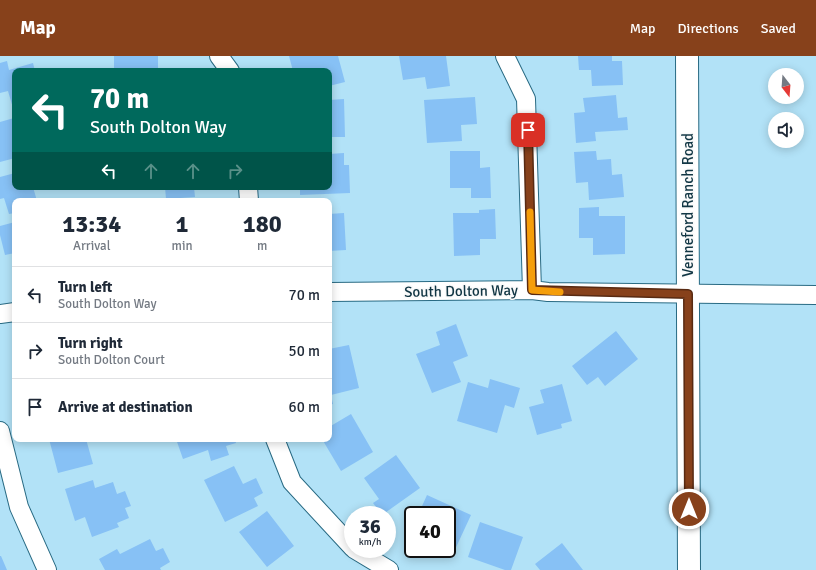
<!DOCTYPE html>
<html lang="en">
<head>
<meta charset="utf-8">
<style>
	body { margin:0; font-family:Signika,sans-serif; background:#f6f6f7; color:#1f2937; height:100vh; display:flex; flex-direction:column; font-size:15px; white-space:nowrap }
	* { box-sizing:border-box; margin:0 }
	p { font-size:13px; color:#747a83 }
	.icon { flex:none; width:22px; height:22px; fill:none; stroke:currentColor; stroke-width:2; stroke-linecap:round; stroke-linejoin:round }
	.map { position:relative; flex:1; overflow:hidden }
	.panel { position:absolute; left:12px; top:142px; width:320px; height:244px; display:flex; flex-direction:column; background:#fff; border-radius:8px; box-shadow:0 2px 10px #0003 }
	.panel>* { flex:none }
	.banner { position:absolute; left:12px; top:12px; width:320px; height:122px; border-radius:8px; box-shadow:0 2px 10px #0003; background:#00695c; color:#fff; overflow:hidden }
	.needle { width:26px; rotate:163deg }
	.tools { position:absolute; left:768px; top:12px; display:grid; gap:8px }
	.tools a { display:grid; place-items:center; width:36px; height:36px; border-radius:50%; background:#fff; box-shadow:0 2px 10px #0003; font-size:20px }
	.speed { position:absolute; left:344px; top:450px; display:flex; gap:8px; font-size:20px; font-weight:700; text-align:center }
	.speed>* { display:grid; place-content:center; width:52px; height:52px; border-radius:50%; background:#fff; box-shadow:0 2px 10px #0003; line-height:1 }
	.speed small { font-size:10px; font-weight:400 }
	.speed .limit { border:2px solid #111; border-radius:6px; background:#fff; color:#111 }
	.pin { position:absolute; display:grid; place-items:center; width:34px; height:34px; color:#fff; margin:-17px; border-radius:8px; box-shadow:0 2px 6px #0006 }
	.me { position:absolute; width:44px; margin:-22px; rotate:0deg; stroke-linejoin:round; filter:drop-shadow(0 0 3px #0008) }
	.turn { display:flex; align-items:center; gap:14px; height:84px; padding:0 12px; font-size:18px }
	.turn .icon { width:52px; height:52px; stroke-width:2.5 }
	.turn b { display:block; font-size:28px; line-height:34px }
	.lanes { display:flex; align-items:center; height:38px; padding:0 12px; background:#0003; justify-content:center; gap:20px; direction:ltr }
	.lanes .off { opacity:.35 }
	.eta { display:flex; justify-content:space-evenly; align-items:center; height:68px; text-align:center }
	.eta b { font-size:24px; font-weight:700; line-height:28px }
	ul { padding:0; list-style:none }
	li { display:flex; align-items:center; gap:12px; height:56px; padding:0 12px; border-top:1px solid #e0e1e3 }
	li div { flex:1 }
	li b { display:block; font-size:15px }
	li em { font-style:normal }
	header { display:flex; align-items:center; gap:24px; box-sizing:border-box; height:56px; padding:0 20px; background:#87411b; color:#fff }
	header strong { font-size:19px }
	nav { display:flex; gap:22px; margin-inline-start:auto; font-size:14px }
	.map>svg:first-child { display:block }
	.building { fill:#87c1f5 }
	.lines { fill:none; stroke-linecap:round; stroke-linejoin:round }
	.minor-casing { stroke:#286a83; stroke-width:20 }
	.tertiary-casing { stroke:#286a83; stroke-width:24 }
	.minor { stroke:#fff; stroke-width:18 }
	.tertiary { stroke:#fff; stroke-width:22 }
	.route-casing { stroke:#582a12; stroke-width:10 }
	.route { stroke:#87411b; stroke-width:7 }
	.slow { stroke:#f59e0b; stroke-width:7 }
	.labels { text-anchor:middle; stroke-width:3; stroke-linejoin:round; paint-order:stroke }
	.street-label { font-size:15px; fill:#113644; stroke:#fafafa }
</style>
</head>
<body>
<header>
<strong>Map</strong>
<nav><a>Map</a><a>Directions</a><a>Saved</a></nav>
</header>
<div class="map">
<svg width="816" height="514" viewBox="0 0 816 514">
	<rect width="100%" height="100%" fill="#b2e2f7"/>
	<path class="building" d="M114 0H158V14L114 15Z
		M289 0H338L345 26 329 30V15H293Z
		M399 0H446L450 30 427 33 425 21 403 24Z
		M578 0H612V5H622L623 29 592 30 591 14H579Z
		M7 5 9 14 33 7 35 15H15V52H13L8 35 0 37V7Z
		M616 39 618 62 627 61 628 74 595 76 596 85 576 87 574 57 585 56 583 42Z
		M475 41 477 68 461 69 462 85 427 87 424 44Z
		M344 43 345 81H329V44Z
		M14 62 15 102 0 106V66Z
		M450 95H480V112L490 111 491 142H471V132H450Z
		M596 95 597 104 611 103 612 119 622 118 624 141 589 144 588 126 576 127 574 96Z
		M344 97V109H349L350 137 300 139V131H329V98Z
		M15 117V131H33L37 145H15V157L9 158 4 142 0 143V121Z
		M165 131H194L195 141 166 143Z
		M599 151V160H625V198L593 199V182H579V152Z
		M495 153 496 183H480V199L454 200 453 157H479V154Z
		M344 157 346 194 329 195V158Z
		M15 166V197L5 199 0 179V170Z
		M456 268 468 300 453 306 461 326 432 337 416 298 440 289 436 276Z
		M616 275 638 303 605 330 598 321 587 329 572 310Z
		M349 289 359 332 331 339 333 348 329 349V293Z
		M490 323 520 332 514 352 505 349 497 377 457 365 468 326 488 332Z
		M562 328 572 365 561 368 562 372 537 379 529 351 544 347 540 334Z
		M351 358 373 396 341 415 322 383H329V371Z
		M49 383H86L93 408 58 417Z
		M176 383H235L236 387 226 390 229 399 211 405 208 394 183 403Z
		M396 399 420 432 382 459 373 447 379 443 364 422Z
		M234 410 243 428 256 422 263 437 254 442 258 450 225 466 204 424Z
		M93 424 95 432 113 426 117 438 125 435 131 450 125 452 129 462 117 467 119 471 92 481 85 461 75 465 65 433Z
		M427 439 471 459 452 500 437 493H447V459H418Z
		M267 455 294 490 267 511 239 476Z
		M480 466 523 481 511 514H505L468 501Z
		M150 483 156 495 163 492 170 506 160 512 161 514H105L99 503 117 493 120 498Z
		M562 487 583 514H540L535 508Z
		M0 500H1L7 514H0Z"/>
	<g class="lines">
		<g class="minor-casing">
			<path id="minor" d="M219 0 230 15
				M505 0 526 43 532 234
				M248 131 249 145
				M329 236 532 234 548 236 816 239
				M0 258 15 256
				M0 375 19 451 47 514
				M275 383 292 426 353 492
				M354 493 389 514"/>
		</g>
		<g class="tertiary-casing">
			<path id="tertiary" d="M687 0 689 514"/>
		</g>
		<use href="#minor" class="minor"/>
		<use href="#tertiary" class="tertiary"/>
	</g>
	<g class="lines">
		<g class="route-casing">
			<path id="route" d="M528 74 532 234 688 238 689 453"/>
		</g>
		<use href="#route" class="route"/>
		<path class="slow" d="M530 156 532 234 560 236"/>
	</g>
	<g class="labels">
		<g class="street-label">
			<text transform="translate(688 149) rotate(-90)" y="5">Venneford Ranch Road</text>
			<text transform="translate(461 235) rotate(-1)" y="5">South Dolton Way</text>
		</g>
	</g>
</svg>
<div class="tools">
<a><svg class="needle" viewBox="-14 -14 28 28"><path d="M0-13l5 13h-10z" fill="#e53935"/><path d="M0 13l5-13h-10z" fill="#747a83"/></svg></a>
<a><svg class="icon" aria-label="sound" viewBox="0 0 24 24"><path d="M4 9h4l5-4v14l-5-4H4zM17 9q2 3 0 6"/></svg></a>
</div>
<div class="speed"><div>36<small>km/h</small></div><div class="limit">40</div></div>
<div class="pin" style="left:528px;top:74px;background:#d93025"><svg class="icon" aria-label="arrive" viewBox="0 0 24 24"><path d="M6 21V4h12l-3 4 3 4H6"/></svg></div>
<svg class="me" style="left:689px;top:453px" viewBox="-20 -20 40 40"><circle r="17" fill="#87411b" stroke="#fff" stroke-width="3"/><path d="M0-11L8 9 0 5-8 9z" fill="#fff"/></svg>
<div class="banner">
<div class="turn"><svg class="icon" aria-label="left" viewBox="0 0 24 24"><path d="M17 20v-9H6M10 6l-5 5 5 5"/></svg><div><b>70 m</b>South Dolton Way</div></div>
<div class="lanes"><svg class="icon" aria-label="left" viewBox="0 0 24 24"><path d="M17 20v-9H6M10 6l-5 5 5 5"/></svg><svg class="icon off" aria-label="ahead" viewBox="0 0 24 24"><path d="M12 20V5M6 11l6-6 6 6"/></svg><svg class="icon off" aria-label="ahead" viewBox="0 0 24 24"><path d="M12 20V5M6 11l6-6 6 6"/></svg><svg class="icon off" aria-label="right" viewBox="0 0 24 24"><path d="M7 20v-9h11M14 6l5 5-5 5"/></svg></div>
</div>
<section class="panel">
<div class="eta">
<div><b>13:34</b><p>Arrival</p></div>
<div><b>1</b><p>min</p></div>
<div><b>180</b><p>m</p></div>
</div>
<ul>
<li><svg class="icon" aria-label="left" viewBox="0 0 24 24"><path d="M17 20v-9H6M10 6l-5 5 5 5"/></svg><div><b>Turn left</b><p>South Dolton Way</p></div><em>70 m</em></li>
<li><svg class="icon" aria-label="right" viewBox="0 0 24 24"><path d="M7 20v-9h11M14 6l5 5-5 5"/></svg><div><b>Turn right</b><p>South Dolton Court</p></div><em>50 m</em></li>
<li><svg class="icon" aria-label="arrive" viewBox="0 0 24 24"><path d="M6 21V4h12l-3 4 3 4H6"/></svg><div><b>Arrive at destination</b></div><em>60 m</em></li>
</ul>
</section>
</div>
</body>
</html>
